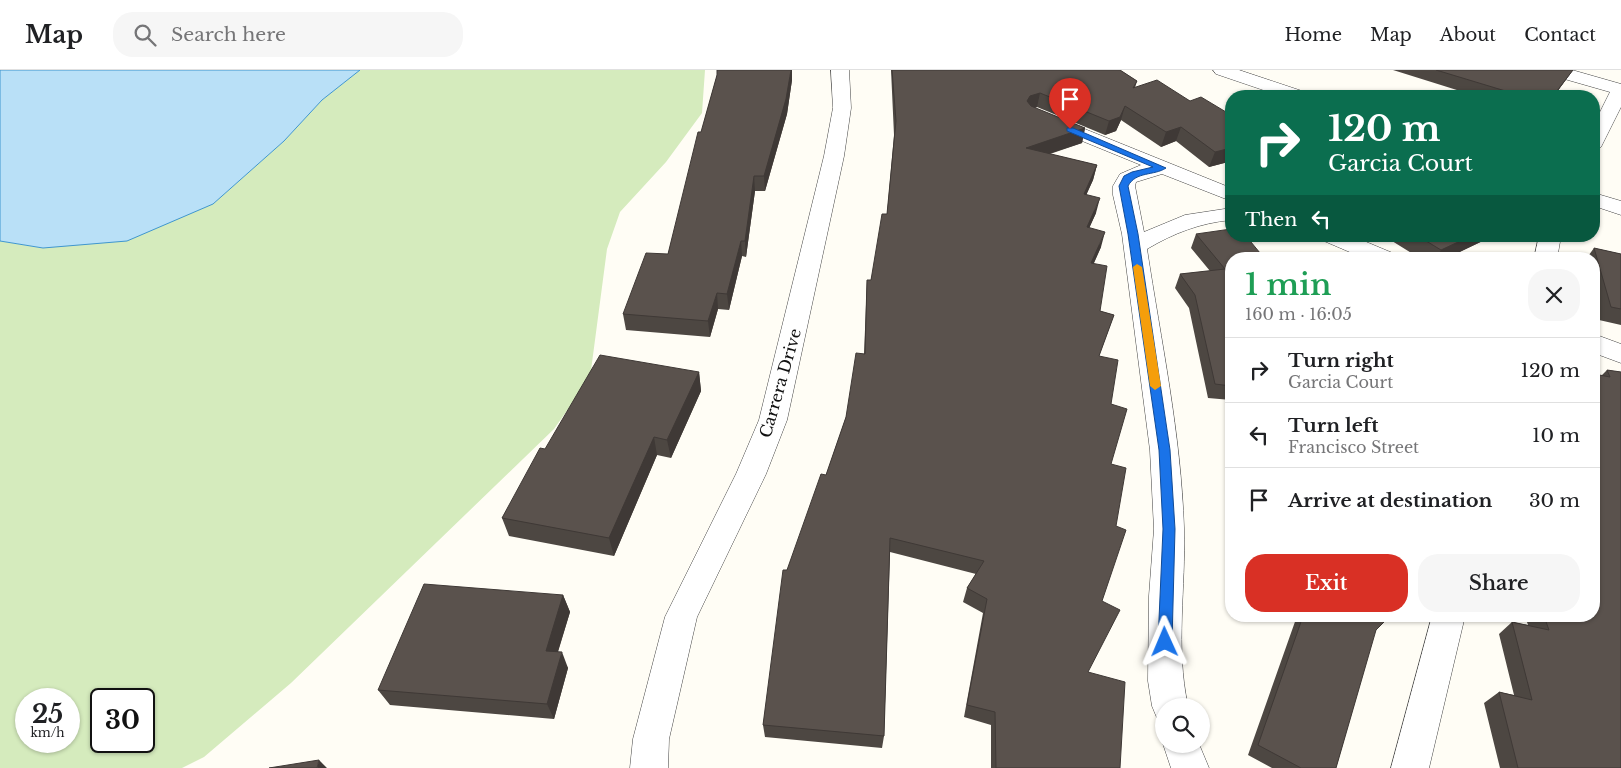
<!DOCTYPE html>
<html lang="en">
<head>
<meta charset="utf-8">
<style>
	body { margin:0; font-family:"Libre Baskerville",serif; background:#f6f6f6; color:#202124; height:100vh; display:flex; flex-direction:column; font-size:19px; white-space:nowrap }
	* { box-sizing:border-box; margin:0 }
	p { font-size:16px; color:#757577 }
	.icon { flex:none; width:28px; height:28px; fill:none; stroke:currentColor; stroke-width:2; stroke-linecap:round; stroke-linejoin:round }
	.map { position:relative; flex:1; overflow:hidden }
	.details { position:absolute; left:1225px; top:182px; width:375px; height:370px; display:flex; flex-direction:column; background:#fff; border-radius:20px; box-shadow:0 1px 4px #0004 }
	.details>* { flex:none }
	.top-card { position:absolute; left:1225px; top:20px; width:375px; height:152px; border-radius:20px; box-shadow:0 1px 4px #0004; background:#0b6e4f; color:#fff; overflow:hidden }
	.buttons { position:absolute; left:1155px; top:628px; display:grid; gap:10px }
	.buttons a { display:grid; place-items:center; width:55px; height:55px; border-radius:50%; background:#fff; box-shadow:0 1px 4px #0004; font-size:25px }
	.speed { position:absolute; left:15px; top:618px; display:flex; gap:10px; font-size:25px; font-weight:700; text-align:center }
	.speed>* { display:grid; place-content:center; width:65px; height:65px; border-radius:50%; background:#fff; box-shadow:0 1px 4px #0004; line-height:1 }
	.speed small { font-size:12px; font-weight:400 }
	.speed .limit { border:2px solid #111; border-radius:8px; background:#fff; color:#111 }
	.pin { position:absolute; display:grid; place-items:center; width:42px; height:42px; color:#fff; margin:-51px -21px; border-radius:50% 50% 50% 0; rotate:-45deg; box-shadow:0 0 5px #0007 }
	.pin .icon { rotate:45deg }
	.me { position:absolute; width:55px; margin:-28px; rotate:359deg; stroke-linejoin:round; filter:drop-shadow(0 0 4px #0008) }
	.turn { display:flex; align-items:center; gap:18px; height:105px; padding:0 20px; font-size:22px }
	.turn .icon { width:65px; height:65px; stroke-width:2.5 }
	.turn b { display:block; font-size:35px; line-height:42px }
	.then { display:flex; align-items:center; height:48px; padding:0 20px; background:#0003; gap:10px; font-size:19px }
	.round { display:grid; place-items:center; flex:none; width:52px; height:52px; border-radius:20px; background:#f6f6f6 }
	.headline { display:flex; align-items:center; justify-content:space-between; height:85px; padding:0 20px }
	h1 { font-size:30px; font-weight:600; line-height:38px; color:#1e9e55 }
	.button { display:flex; gap:10px; margin-top:auto; padding:10px 20px }
	.button a { flex:1; height:58px; border-radius:20px; background:#d93025; color:#fff; font-size:20px; font-weight:600; line-height:58px; text-align:center }
	.button a+a { background:#f6f6f6; color:#202124 }
	ul { padding:0; list-style:none }
	li { display:flex; align-items:center; gap:15px; height:65px; padding:0 20px; border-top:1px solid #e0e0e0 }
	li div { flex:1 }
	li b { display:block; font-size:19px }
	li em { font-style:normal }
	header { display:flex; align-items:center; gap:30px; box-sizing:border-box; height:70px; padding:0 25px; background:#fff; border-bottom:1px solid #e0e0e0 }
	header strong { font-size:24px }
	nav { display:flex; gap:28px; margin-inline-start:auto; font-size:18px }
	.search { width:350px; height:45px; background:#f6f6f6; display:flex; align-items:center; gap:12px; box-sizing:border-box; padding:0 18px; border-radius:20px; color:#757577; font-size:19px }
	.map>svg:first-child { display:block }
	.green { fill:#d5ebbd; fill-rule:evenodd }
	.water { fill:#b9e0f7; stroke:#3f96cf }
	.lines { fill:none; stroke-linecap:round; stroke-linejoin:round }
	.minor-casing { stroke:#444; stroke-width:1 }
	.minor { fill:#fff; fill-rule:evenodd }
	.wall { fill:#4d4742 }
	.shaded-wall { fill:#3f3936 }
	.building { fill:#5a524d; stroke:#3f3936 }
	.route { fill:#1a73e8; stroke:#114b97 }
	.slow { fill:#f59e0b }
	.labels { text-anchor:middle; stroke-width:5; stroke-linejoin:round; paint-order:stroke }
	.street-label { font-size:16px; fill:#111; stroke:#fff }
</style>
</head>
<body>
<header>
<strong>Map</strong>
<div class="search"><svg class="icon" aria-label="search" viewBox="0 0 24 24"><circle cx="10" cy="10" r="6"/><path d="M15 15l6 6"/></svg>Search here</div>
<nav><a>Home</a><a>Map</a><a>About</a><a>Contact</a></nav>
</header>
<div class="map">
<svg width="1621" height="698" viewBox="0 0 1621 698">
	<rect width="100%" height="100%" fill="#fffdf5"/>
	<path class="green" d="M360 0H705L702 43 666 92 620 142 607 179 590 308 554 359 291 613 204 687 182 698H0V171L43 178 213 134 284 71 322 30ZM26 629H69V671H26ZM101 629H144V671H101Z"/>
	<path class="water" d="M0 0H360L322 30 284 71 213 134 127 171 43 178 0 171Z"/>
	<g class="lines">
		<g class="minor-casing">
			<path id="minor" d="M831 0H849L851 38 844 86 787 350 766 404 697 547 669 669 668 698H630L633 669 665 547 736 404 759 350 824 86 833 38Z
				M1213 0H1239L1305 22 1307 26H1281L1216 4Z
				M1544 0H1572L1621 14V37L1601 77 1594 79V54L1610 22 1547 4Z
				M1050 45 1231 118V131L1162 104 1136 112 1135 116 1144 162 1185 145 1231 138V150C1200 153 1174 163 1147 179 1161 271 1181 364 1184 458 1186 517 1175 577 1188 636H1164V650L1157 648 1152 636 1148 611 1149 526 1154 459 1150 380 1122 164 1113 125V116L1120 104 1141 95 1043 55 1040 51 1043 47Z
				M1594 123 1621 131V145L1594 136Z
				M1321 166H1352L1395 184 1398 189H1366L1324 171Z
				M1539 166H1561L1557 189H1534Z
				M1594 264 1621 274V293L1594 283Z
				M1432 546H1465L1429 698H1391Z
				M1164 672V674H1199L1209 698H1171L1163 674Z"/>
		</g>
		<use href="#minor" class="minor"/>
	</g>
	<path class="wall" d="M891 0H1120L1137 11 1135 18 1190 31 1231 45V95L1228 92 1209 97 1176 71 1161 77 1121 50 1116 61 1105 65 1037 37 1035 38 1085 58 1082 73 1050 84 1097 95 1093 110 1086 125 1096 143 1089 158 1101 177 1094 193 1100 241 1114 245 1099 286 1111 334V394L1102 531 1088 602 1120 698H991V655L964 647 983 543 963 532 967 518 976 504 890 482 884 666 882 678 765 667 763 655 787 500 826 405 846 347 864 284 867 210H871L887 144 894 65Z
		M1393 0H1573L1554 26H1476Z
		M717 5 792 10 787 44 765 121H755L746 187 742 186 729 240 718 239 710 267 626 260 623 244 668 184Z
		M1196 164 1231 189V330L1208 328 1189 238 1175 218 1180 204 1210 201 1191 178Z
		M1384 166H1493L1445 189H1421Z
		M1594 178 1621 184V255L1599 250 1594 230V189H1586Z
		M1607 300 1621 302V698H1500L1484 633 1499 622 1514 625 1499 564 1512 552 1528 555 1525 546H1594L1601 306Z
		M699 302 701 321 671 388 657 385 614 486 509 466 502 448 545 379Z
		M1231 475V484L1228 481Z
		M563 525 570 542 558 582 568 598 554 649 390 635 378 620Z
		M1297 546H1390L1375 561 1336 698H1272L1248 685Z"/>
	<path class="shaded-wall" d="M791 0H792V10L787 44 765 121 764 106Z
		M1573 0 1554 26H1553Z
		M1040 23 1037 37 1028 40 1027 31 1030 26Z
		M1125 36 1121 50 1116 61 1105 65 1109 51Z
		M1181 57 1176 71 1161 77 1166 62Z
		M1085 58 1082 73 1023 92 1026 78Z
		M1231 78V83L1228 92 1209 97 1215 82Z
		M1097 95 1093 110 1080 139 1084 124Z
		M754 106 755 121 746 187 745 171Z
		M1100 128 1096 143 1083 172 1087 157Z
		M1105 162 1101 177 1087 208 1091 193Z
		M1471 166H1493L1445 189H1436L1441 180Z
		M741 171 742 186 729 240 727 224Z
		M717 223 718 239 710 267 708 251Z
		M699 302 701 321 671 388 667 370Z
		M654 367 657 385 614 486 609 468Z
		M563 525 570 542 553 597 546 581Z
		M562 582 568 598 554 649 547 634Z
		M319 690 327 698H317Z"/>
	<path class="building" d="M717 0H791L786 29 764 106H754L745 171H741L727 224 717 223 708 251 623 244 646 183 668 184 698 62H701L717 5Z
		M892 0H1120L1137 11 1133 18 1157 10 1190 31 1201 27 1231 45V78L1215 82 1181 57 1166 62 1125 36 1120 47 1109 51 1040 23 1030 26 1027 31 1031 36 1085 58 1026 78 1097 95 1084 124 1100 128 1087 157 1105 162 1091 193 1107 196 1100 241 1114 245 1099 286 1118 290 1111 334 1127 339 1111 394 1126 398 1116 456 1126 460 1102 531 1120 540 1088 602 1125 612 1120 698H996L995 642 967 635 987 529 967 518 984 491 890 468 884 666 763 655 783 500H787L821 404 826 405 846 347 856 283 865 284 867 210H871L882 144H887L896 51Z
		M1436 0H1573L1553 26H1522Z
		M1231 159V166H1246L1265 189H1231V316L1215 314 1195 225 1180 204 1225 199 1196 164Z
		M1418 166H1471L1441 180Z
		M1594 178 1621 184V239L1611 237Z
		M600 285 699 302 667 370 654 367 609 468 502 448 540 378 545 379Z
		M1607 300 1621 302V698H1518L1499 622 1532 630 1512 552 1549 560 1544 546H1594V304L1610 307Z
		M424 514 563 525 546 581 562 582 547 634 378 620Z
		M1303 546H1390L1376 560 1336 698H1301L1258 675Z
		M319 690 317 698H269Z"/>
	<path class="route" d="M1067 58H1073L1166 98C1154 106 1136 101 1128 116L1138 164 1170 380 1175 459 1172 572 1170 577 1165 579 1160 577 1158 572 1163 459 1159 380 1128 164 1119 116 1124 106 1132 102 1153 97 1067 61Z"/>
	<path class="slow" d="M1137 194 1142 197 1161 316 1155 320 1150 316 1133 197Z"/>
	<g class="labels">
		<g class="street-label">
			<text transform="translate(780 313) rotate(-74)" y="6">Carrera Drive</text>
		</g>
	</g>
</svg>
<div class="buttons">
<a><svg class="icon" aria-label="search" viewBox="0 0 24 24"><circle cx="10" cy="10" r="6"/><path d="M15 15l6 6"/></svg></a>
</div>
<div class="speed"><div>25<small>km/h</small></div><div class="limit">30</div></div>
<div class="pin" style="left:1070px;top:59px;background:#d93025"><svg class="icon" aria-label="arrive" viewBox="0 0 24 24"><path d="M6 21V4h12l-3 4 3 4H6"/></svg></div>
<svg class="me" style="left:1165px;top:572px" viewBox="-20 -20 40 40"><path d="M0-17L14 15 0 8-14 15z" fill="#1a73e8" stroke="#fff" stroke-width="4"/></svg>
<div class="top-card">
<div class="turn"><svg class="icon" aria-label="right" viewBox="0 0 24 24"><path d="M7 20v-9h11M14 6l5 5-5 5"/></svg><div><b>120 m</b>Garcia Court</div></div>
<div class="then">Then<svg class="icon" aria-label="left" viewBox="0 0 24 24"><path d="M17 20v-9H6M10 6l-5 5 5 5"/></svg></div>
</div>
<section class="details">
<div class="headline"><div><h1>1 min</h1><p>160 m · 16:05</p></div><a class="round"><svg class="icon" aria-label="close" viewBox="0 0 24 24"><path d="M6 6l12 12M18 6L6 18"/></svg></a></div>
<ul>
<li><svg class="icon" aria-label="right" viewBox="0 0 24 24"><path d="M7 20v-9h11M14 6l5 5-5 5"/></svg><div><b>Turn right</b><p>Garcia Court</p></div><em>120 m</em></li>
<li><svg class="icon" aria-label="left" viewBox="0 0 24 24"><path d="M17 20v-9H6M10 6l-5 5 5 5"/></svg><div><b>Turn left</b><p>Francisco Street</p></div><em>10 m</em></li>
<li><svg class="icon" aria-label="arrive" viewBox="0 0 24 24"><path d="M6 21V4h12l-3 4 3 4H6"/></svg><div><b>Arrive at destination</b></div><em>30 m</em></li>
</ul>
<div class="button"><a>Exit</a><a>Share</a></div>
</section>
</div>
</body>
</html>
